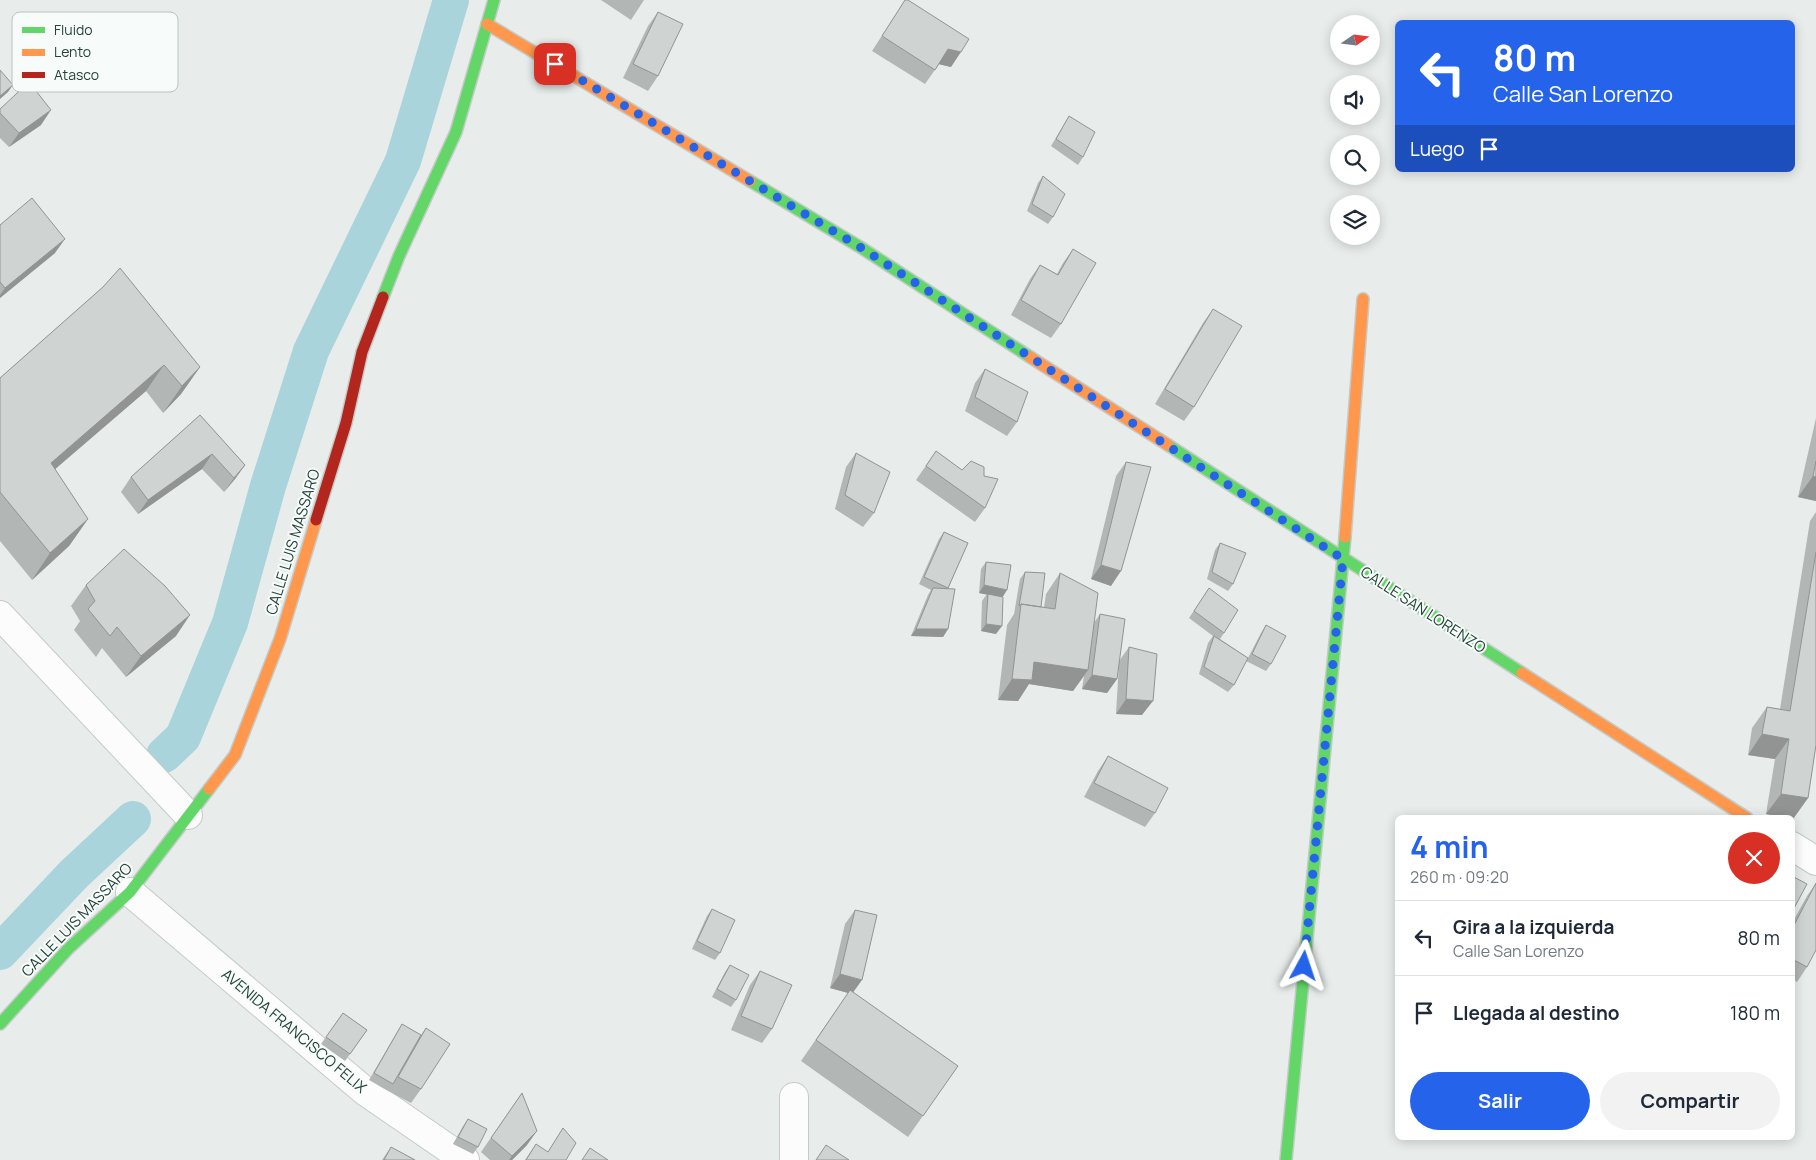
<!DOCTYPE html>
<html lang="es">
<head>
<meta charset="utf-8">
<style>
	body { margin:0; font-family:Manrope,sans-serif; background:#f2f2f3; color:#1f2937; height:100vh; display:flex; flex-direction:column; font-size:19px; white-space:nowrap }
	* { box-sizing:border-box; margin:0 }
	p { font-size:16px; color:#747a83 }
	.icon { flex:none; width:28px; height:28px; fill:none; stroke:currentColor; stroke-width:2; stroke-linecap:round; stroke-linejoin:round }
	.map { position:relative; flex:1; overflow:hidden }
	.drawer { position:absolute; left:1395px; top:815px; width:400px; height:325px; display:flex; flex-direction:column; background:#fff; border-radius:8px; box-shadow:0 2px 12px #0003 }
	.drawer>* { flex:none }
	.top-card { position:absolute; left:1395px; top:20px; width:400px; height:152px; border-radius:8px; box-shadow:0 2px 12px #0003; background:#2563eb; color:#fff; overflow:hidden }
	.needle { width:32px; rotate:76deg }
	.fabs { position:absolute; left:1330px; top:15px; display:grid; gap:10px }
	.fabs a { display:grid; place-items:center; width:50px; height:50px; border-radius:50%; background:#fff; box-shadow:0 2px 12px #0003; font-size:25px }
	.pin { position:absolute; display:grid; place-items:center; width:42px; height:42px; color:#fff; margin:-21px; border-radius:10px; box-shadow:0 2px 8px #0006 }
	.me { position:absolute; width:55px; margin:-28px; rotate:5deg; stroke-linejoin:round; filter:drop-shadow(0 0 4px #0008) }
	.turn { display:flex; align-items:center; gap:18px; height:105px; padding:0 15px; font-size:22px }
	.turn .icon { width:65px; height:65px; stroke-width:2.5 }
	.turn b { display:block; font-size:35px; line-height:42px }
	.then { display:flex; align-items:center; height:48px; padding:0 15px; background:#0003; gap:10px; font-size:19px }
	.round { display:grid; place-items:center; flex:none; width:52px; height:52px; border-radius:26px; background:#f2f2f3 }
	.head { display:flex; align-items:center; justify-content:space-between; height:85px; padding:0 15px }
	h1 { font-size:30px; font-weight:700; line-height:38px; color:#2563eb }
	.primary-button { display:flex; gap:10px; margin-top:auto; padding:10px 15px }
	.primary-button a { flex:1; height:58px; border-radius:30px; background:#2563eb; color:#fff; font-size:20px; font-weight:700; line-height:58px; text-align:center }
	.primary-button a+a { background:#f2f2f3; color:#1f2937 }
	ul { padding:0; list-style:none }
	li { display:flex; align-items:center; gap:15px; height:75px; padding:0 15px; border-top:1px solid #e0e1e3 }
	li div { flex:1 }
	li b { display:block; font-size:19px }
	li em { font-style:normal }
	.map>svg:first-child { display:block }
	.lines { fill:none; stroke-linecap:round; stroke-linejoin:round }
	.canal { stroke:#a9d4db; stroke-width:36 }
	.street-casing { stroke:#c5cac8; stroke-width:30 }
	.fast-casing { stroke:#c3cbc8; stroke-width:14 }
	.slow-casing { stroke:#c3cbc8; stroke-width:14 }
	.jam-casing { stroke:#c3cbc8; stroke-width:14 }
	.street { stroke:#fcfcfc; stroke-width:28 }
	.fast { stroke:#63d668; stroke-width:11 }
	.slow { stroke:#ff974d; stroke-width:11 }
	.jam { stroke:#b3261e; stroke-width:11 }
	.wall { fill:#b2b6b5 }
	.shaded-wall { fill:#919493 }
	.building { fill:#cfd4d2; stroke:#919493 }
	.route { stroke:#2563eb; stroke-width:9; stroke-dasharray:0 16.2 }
	.labels { text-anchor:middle; stroke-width:4; stroke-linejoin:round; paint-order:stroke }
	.street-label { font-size:15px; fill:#24423a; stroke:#f7fbf9 }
	.key { fill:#f7fbf9; stroke:#b8c4c0; stroke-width:1 }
	.key-label { font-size:14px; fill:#24423a }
</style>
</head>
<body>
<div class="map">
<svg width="1816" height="1160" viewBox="0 0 1816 1160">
	<rect width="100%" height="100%" fill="#e8edeb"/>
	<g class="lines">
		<path class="canal" d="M164 755 183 737 230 623 268 486 311 351 403 161 451 0
			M0 952 74 874 133 819"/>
		<g class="street-casing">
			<path id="street" d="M0 615 188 815
				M1792 846 1816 861
				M130 892 366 1092 465 1160
				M794 1097V1160"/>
		</g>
		<g class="fast-casing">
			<path id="fast" d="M750 181 860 247 1030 357
				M383 297 399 256 456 132 494 0
				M1168 445 1522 673
				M0 1024 68 949 130 892 209 789
				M1286 1160 1345 537"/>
		</g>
		<g class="slow-casing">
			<path id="slow" d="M487 24 750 181
				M1030 357 1168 445
				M1345 537 1363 299
				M1522 673 1747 818
				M209 789 235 755 280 639 316 520"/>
		</g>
		<g class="jam-casing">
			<path id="jam" d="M316 520 346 423 362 352 383 297"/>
		</g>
		<use href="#street" class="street"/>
		<use href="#fast" class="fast"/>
		<use href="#slow" class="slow"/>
		<use href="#jam" class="jam"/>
	</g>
	<path class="wall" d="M601 0H644L631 20Z
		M905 0 951 67 939 64 925 84 872 51Z
		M658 12V76L648 91 623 78 648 26Z
		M0 109 41 125 9 147 0 138Z
		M1069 116 1083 157 1078 165 1051 146Z
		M1043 176 1053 217 1048 224 1027 211 1038 183Z
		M0 225 55 253 0 298Z
		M1073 249 1061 324 1051 338 1011 315 1030 279 1040 265 1057 274 1063 263Z
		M103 287 200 367 181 394 163 413 146 391 55 469 88 519 69 546 32 580 0 541V378Z
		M1213 309 1194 407 1184 421 1155 404 1203 323Z
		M985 369 1017 422 1007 436 965 411 975 383Z
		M200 415 245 465 235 479 224 492 202 469 138 514 121 492 131 477Z
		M1816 418V501L1798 497Z
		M936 451 962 470 984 476 985 508 975 522 916 480Z
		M856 453 874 513 863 527 835 509 846 467Z
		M1126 462 1111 586 1091 579 1116 476Z
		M1816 512V745L1808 798 1793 819 1792 818 1766 814 1775 759 1748 755 1752 728 1767 707 1780 709 1810 521Z
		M944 532 968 543 948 589V629L943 637 911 636 928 595 931 590 919 584 939 539Z
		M1220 543 1233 584 1228 591 1207 579 1215 550Z
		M986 562 1002 597 996 634 981 631 982 601 987 594 979 593 981 569Z
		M1025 572 1041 607H1044L1046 594 1060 573 1094 623 1100 614 1119 661 1129 647 1142 715 1116 714 1119 663 1117 679 1107 693 1082 689 1084 676 1073 691 1029 684 1018 701 998 700 1007 625 1014 614 1020 579Z
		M86 585 176 636 126 677 102 648 96 657 74 630 80 621 71 606Z
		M1209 588 1224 633 1220 639 1248 658 1261 633 1266 625 1271 664 1266 671 1246 661 1234 685 1228 692 1199 674 1208 643 1213 636 1189 618Z
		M1108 756 1155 813 1145 827 1084 797 1098 771Z
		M1816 883 1807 967 1797 982 1792 979V923L1807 896Z
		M712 909 720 953 715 960 692 949 707 916Z
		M855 910 853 993 958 1066 908 1137 801 1061 848 993 830 988 845 924Z
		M730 965 736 1000 731 1007 712 997 725 972Z
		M760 971 772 1029 762 1043 731 1030 750 985Z
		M343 1013 367 1030 345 1061 321 1044Z
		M402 1024 421 1035 426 1028 421 1089 411 1103 388 1091 369 1080 397 1032Z
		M522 1093 527 1145 512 1160H490L481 1152Z
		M468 1119 478 1147 473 1154 453 1144 463 1126Z
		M563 1128 566 1160H525L536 1144 548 1152Z
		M391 1147 415 1160H382Z"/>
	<path class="shaded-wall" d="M948 49 961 52 951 67 938 64Z
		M13 85 8 92 0 99V96Z
		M51 110 41 125 9 147 19 133Z
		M65 239 55 253 0 298V295L5 288Z
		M164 365 146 391 32 489 51 463Z
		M200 367 181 394 163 413 182 386Z
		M212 454 202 469 138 514 148 500Z
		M245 465 235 479 224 492 234 478Z
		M1813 476 1816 477V501L1798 497Z
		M88 519 69 546 32 580 50 553Z
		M1101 565 1121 571 1111 586 1091 579Z
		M984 585 1007 590 1002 598 979 593Z
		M190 615 176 636 126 677 141 656Z
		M986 624 1002 626 996 634 981 631Z
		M916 629H948L943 637 911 636Z
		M1034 662 1088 670 1073 691 1029 684 1018 701 998 700 1012 679Z
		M1092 675 1117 679 1107 693 1082 689Z
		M1126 699 1153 701 1142 715 1116 714Z
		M1762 734 1789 739 1775 759 1748 755Z
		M1781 794 1808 798 1793 819 1792 818H1786L1766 814Z
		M840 974 862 980 852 994 830 988Z
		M537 1131 527 1145 512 1160H509L512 1156Z"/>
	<path class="building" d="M905 0H908L969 39 961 52 948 49 935 70 882 36Z
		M658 12 683 24 658 76 633 64Z
		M0 70 13 85 0 96Z
		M29 82 51 110 19 133 0 113V109Z
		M1069 116 1095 132 1083 157 1056 139Z
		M1043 176 1065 194 1053 217 1032 204Z
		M32 198 65 239 5 288 0 282V225Z
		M1073 249 1096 263 1061 324 1021 300 1040 265 1058 275Z
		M120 268 200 367 182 386 164 365 51 463 88 519 50 553 0 492V378L103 287Z
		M1213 309 1242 326 1194 407 1165 389Z
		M985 369 1028 392 1017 422 975 397Z
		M200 415 245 465 234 478 212 454 148 500 131 477Z
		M936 451 962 470 971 461 984 467V476L998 479 985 508 926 466Z
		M856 453 890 472 874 513 845 495Z
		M1816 461V477L1813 476Z
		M1126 462 1151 467 1121 571 1101 565Z
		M944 532 968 543 948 588 924 577Z
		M1220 543 1246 553 1233 584 1212 572Z
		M124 549 165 586 190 615 141 656 117 627 110 636 88 609 95 601 86 585Z
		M1816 552V745L1808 798 1781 794 1789 739 1762 734 1767 707 1790 711Z
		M986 562 1011 565 1007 590 984 585Z
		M1025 572 1045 573 1041 607 1021 604 1019 606Z
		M1060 573 1098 593 1088 670 1034 662 1032 680 1012 679 1021 604 1055 609Z
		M933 588 955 589 948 629H916Z
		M1209 588 1238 610 1224 633 1194 611Z
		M988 594 1003 597 1002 626 986 624Z
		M1100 614 1125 619 1117 679 1092 675Z
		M1266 625 1286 636 1271 664 1252 654Z
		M1214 636 1248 658 1234 685 1204 667Z
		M1129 647 1157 654 1153 701 1126 699Z
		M1108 756 1168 788 1155 813 1094 783Z
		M1792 876 1807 884 1792 912Z
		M1816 883V950L1807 967 1792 959V929Z
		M712 909 735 920 720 953 697 941Z
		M855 910 877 915 862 980 840 974Z
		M730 965 749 975 736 1000 717 989Z
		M760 971 792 985 772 1029 741 1016Z
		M850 990 958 1066 923 1116 816 1040Z
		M343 1013 367 1030 350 1054 326 1037Z
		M402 1024 421 1035 393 1084 374 1073Z
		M426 1028 450 1044 421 1089 398 1077Z
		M522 1093 537 1131 512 1156 491 1138Z
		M468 1119 487 1129 478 1147 458 1137Z
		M563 1128 576 1143 566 1160H526L536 1144 548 1152Z
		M826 1145 849 1160H816Z
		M391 1147 415 1160H384Z
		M590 1148 608 1160H582Z"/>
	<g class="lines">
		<path class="route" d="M555 64 860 247 1343 559 1304 966"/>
	</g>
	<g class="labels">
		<g class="street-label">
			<text transform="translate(293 542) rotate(-73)" y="5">CALLE LUIS MASSARO</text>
			<text transform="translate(1423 610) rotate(33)" y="5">CALLE SAN LORENZO</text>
			<text transform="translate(77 920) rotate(-46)" y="5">CALLE LUIS MASSARO</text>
			<text transform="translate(294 1031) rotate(40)" y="5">AVENIDA FRANCISCO FELIX</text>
		</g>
	</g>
	<rect x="12" y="12" width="166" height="80" rx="8" class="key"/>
	<rect x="22" y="27" width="23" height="6" fill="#63d668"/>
	<rect x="22" y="49" width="23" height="7" fill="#ff974d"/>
	<rect x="22" y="72" width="23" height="6" fill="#b3261e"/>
	<g class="key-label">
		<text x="54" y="35">Fluido</text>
		<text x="54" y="57">Lento</text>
		<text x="54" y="80">Atasco</text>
	</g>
</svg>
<div class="fabs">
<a><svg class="needle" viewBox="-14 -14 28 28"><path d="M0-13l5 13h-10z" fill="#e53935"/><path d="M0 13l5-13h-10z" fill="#747a83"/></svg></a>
<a><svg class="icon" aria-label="sound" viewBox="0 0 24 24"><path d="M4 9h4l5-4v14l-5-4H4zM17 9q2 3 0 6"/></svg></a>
<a><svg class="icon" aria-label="search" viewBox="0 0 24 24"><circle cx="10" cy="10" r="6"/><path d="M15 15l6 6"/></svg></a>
<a><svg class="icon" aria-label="layers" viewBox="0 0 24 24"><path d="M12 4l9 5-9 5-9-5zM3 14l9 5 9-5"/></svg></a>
</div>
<div class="pin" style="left:555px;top:64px;background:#d93025"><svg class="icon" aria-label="arrive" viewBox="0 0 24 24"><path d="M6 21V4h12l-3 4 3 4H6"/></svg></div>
<svg class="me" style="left:1304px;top:966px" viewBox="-20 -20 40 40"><path d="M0-17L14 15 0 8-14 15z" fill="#2563eb" stroke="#fff" stroke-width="4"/></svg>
<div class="top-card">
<div class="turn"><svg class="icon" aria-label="left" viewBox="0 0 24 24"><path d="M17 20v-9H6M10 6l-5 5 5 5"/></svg><div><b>80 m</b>Calle San Lorenzo</div></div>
<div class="then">Luego<svg class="icon" aria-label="arrive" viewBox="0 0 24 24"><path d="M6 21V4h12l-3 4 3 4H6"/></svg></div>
</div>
<section class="drawer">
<div class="head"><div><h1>4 min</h1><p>260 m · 09:20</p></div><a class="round" style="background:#d93025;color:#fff"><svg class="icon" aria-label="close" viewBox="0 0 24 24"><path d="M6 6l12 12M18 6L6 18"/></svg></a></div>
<ul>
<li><svg class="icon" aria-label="left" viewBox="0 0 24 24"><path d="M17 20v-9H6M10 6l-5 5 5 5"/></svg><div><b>Gira a la izquierda</b><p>Calle San Lorenzo</p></div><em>80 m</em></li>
<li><svg class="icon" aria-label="arrive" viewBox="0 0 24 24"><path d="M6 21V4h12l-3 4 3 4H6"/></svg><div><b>Llegada al destino</b></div><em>180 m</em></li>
</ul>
<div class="primary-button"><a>Salir</a><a>Compartir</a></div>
</section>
</div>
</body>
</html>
